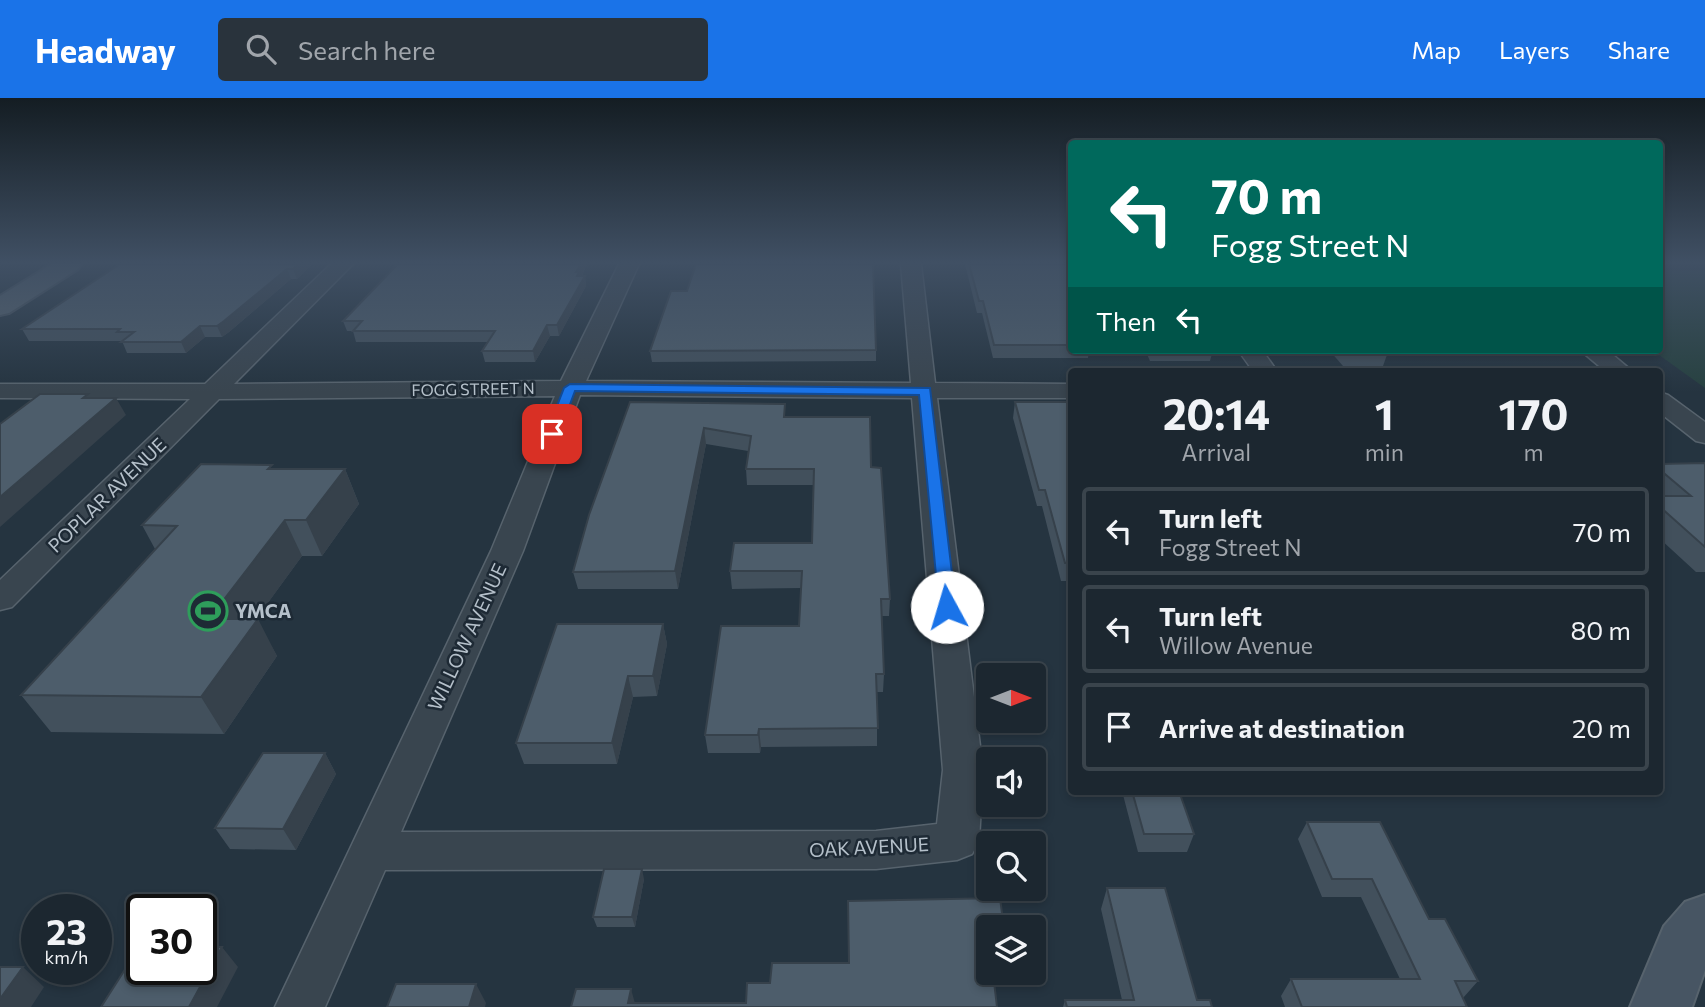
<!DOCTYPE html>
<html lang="en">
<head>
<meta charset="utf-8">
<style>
	body { margin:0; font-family:Commissioner,sans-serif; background:#29333c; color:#f1f3f6; height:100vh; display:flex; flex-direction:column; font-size:26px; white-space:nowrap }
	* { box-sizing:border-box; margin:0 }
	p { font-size:23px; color:#a0a5ab }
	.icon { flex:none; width:38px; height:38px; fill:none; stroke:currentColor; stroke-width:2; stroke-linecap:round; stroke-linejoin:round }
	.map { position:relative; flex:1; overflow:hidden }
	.drawer { position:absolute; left:1068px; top:270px; width:595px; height:427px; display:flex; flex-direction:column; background:#1c2730; border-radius:7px; box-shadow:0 4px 10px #0003,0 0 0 2px #3a444c }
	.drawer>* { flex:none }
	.top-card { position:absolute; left:1068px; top:42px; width:595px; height:214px; border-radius:7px; box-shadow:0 4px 10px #0003,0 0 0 2px #3a444c; background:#00695c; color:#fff; overflow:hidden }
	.needle { width:46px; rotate:90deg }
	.fabs { position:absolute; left:976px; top:565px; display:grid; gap:14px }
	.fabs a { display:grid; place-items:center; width:70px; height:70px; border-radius:7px; background:#1c2730; box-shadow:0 4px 10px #0003,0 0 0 2px #3a444c; font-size:35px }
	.speed { position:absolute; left:21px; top:796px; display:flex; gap:14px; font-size:35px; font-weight:700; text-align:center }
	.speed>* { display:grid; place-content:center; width:91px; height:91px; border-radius:50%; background:#1c2730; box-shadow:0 4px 10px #0003,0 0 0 2px #3a444c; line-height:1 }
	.speed small { font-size:18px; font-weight:400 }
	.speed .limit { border:4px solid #111; border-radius:10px; background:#fff; color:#111 }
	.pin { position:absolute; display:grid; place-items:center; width:60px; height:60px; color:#fff; margin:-30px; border-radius:14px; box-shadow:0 4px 10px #0006 }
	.me { position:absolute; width:77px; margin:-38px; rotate:354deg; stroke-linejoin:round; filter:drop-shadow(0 0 5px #0008) }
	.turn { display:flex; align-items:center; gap:24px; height:147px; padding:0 28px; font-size:32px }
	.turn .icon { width:91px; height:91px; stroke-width:2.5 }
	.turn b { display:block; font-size:49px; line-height:60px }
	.then { display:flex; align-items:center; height:66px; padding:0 28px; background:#0003; gap:14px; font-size:26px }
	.eta { display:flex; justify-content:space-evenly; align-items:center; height:119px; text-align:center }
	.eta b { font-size:42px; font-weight:700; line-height:49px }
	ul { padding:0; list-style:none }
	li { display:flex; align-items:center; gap:21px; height:88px; margin:0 14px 10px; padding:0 14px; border:4px solid #3a444c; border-radius:7px }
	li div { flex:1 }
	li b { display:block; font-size:26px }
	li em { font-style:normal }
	header { display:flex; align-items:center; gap:42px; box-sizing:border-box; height:98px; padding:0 35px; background:#1a73e8; color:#fff }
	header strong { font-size:33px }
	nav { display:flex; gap:38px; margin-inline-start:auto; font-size:24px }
	.search { width:490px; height:63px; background:#29333c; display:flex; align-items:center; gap:18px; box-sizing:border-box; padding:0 24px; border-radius:7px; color:#a0a5ab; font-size:26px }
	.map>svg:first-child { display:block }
	.green { fill:#274140 }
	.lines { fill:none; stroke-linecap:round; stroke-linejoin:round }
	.minor-casing { stroke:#57636d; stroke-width:3 }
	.secondary-casing { stroke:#57636d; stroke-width:4 }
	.primary-casing { stroke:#45515c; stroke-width:4 }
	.minor { fill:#39454f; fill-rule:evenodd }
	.secondary { fill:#475563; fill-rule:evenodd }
	.primary { fill:#57646f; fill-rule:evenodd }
	.wall { fill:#42505c }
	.shaded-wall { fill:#36414b }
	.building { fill:#4d5d6b; stroke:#36414b; stroke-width:2 }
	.route { fill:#1a73e8; stroke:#114b97; stroke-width:2 }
	.labels { text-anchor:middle; stroke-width:5; stroke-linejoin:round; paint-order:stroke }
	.far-street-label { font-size:16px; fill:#b5c0ca; stroke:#1e2a35 }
	.street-label { font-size:19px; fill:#b5c0ca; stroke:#1e2a35 }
	.poi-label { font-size:19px; font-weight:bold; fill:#b5c0ca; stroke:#1e2a35; text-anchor:start }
</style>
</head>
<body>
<header>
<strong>Headway</strong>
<div class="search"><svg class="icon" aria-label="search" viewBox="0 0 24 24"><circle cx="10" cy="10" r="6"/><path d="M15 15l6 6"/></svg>Search here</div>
<nav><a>Map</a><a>Layers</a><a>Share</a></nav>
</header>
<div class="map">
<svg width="1705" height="909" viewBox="0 0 1705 909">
	<rect width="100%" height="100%" fill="#253440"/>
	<path class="green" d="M1659 172 1705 173V290L1652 252H1659Z"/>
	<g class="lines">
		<g class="minor-casing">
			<path id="minor" d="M331 166H353L234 286 561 283 619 166H639L586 283 911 285 901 166H921L935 285 1071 286V300H937L983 672 979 743 972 756 957 762 876 771 385 772 325 909H275L491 453 555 298 219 301 12 509 0 512V482L190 301 0 300V286H205ZM580 297 912 300 943 672 937 726 876 733 401 734 523 453Z
				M1238 252H1262L1277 273H1253Z
				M1580 252H1607L1632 273H1605Z
				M1659 294 1668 297 1705 324V345L1696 343 1659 314Z"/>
		</g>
		<g class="secondary-casing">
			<path id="secondary" d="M1705 797V872L1692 909H1630L1664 828 1685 804Z"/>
		</g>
		<g class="primary-casing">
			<path id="primary" d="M52 166H81L78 171 9 215 0 217V198Z"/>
		</g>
		<use href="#minor" class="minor"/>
		<use href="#secondary" class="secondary"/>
		<use href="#primary" class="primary"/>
	</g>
	<path class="wall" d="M120 166H312L297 181H291L229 234 222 239H205L186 255H127L122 243H29L22 231Z
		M398 166H587L582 178H585L586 188 559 238H550L535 264H485L482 253 488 244H356L353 233H347L343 223Z
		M965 166H1071V252H1089L1088 260H993L982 215H977Z
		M876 252V263L652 264 650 253Z
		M1145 252H1213L1210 263H1150Z
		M1329 252H1386L1388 254 1383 268H1343Z
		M630 304 786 319 871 369 890 501 889 518H882L884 576 883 594H877V648L761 649 760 655H708L705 637 799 528 801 490 732 491 730 473 812 445 813 387H747L746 371 748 353 706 346 678 491H578L573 474Z
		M1015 304H1071V483H1061L1042 408H1037L1013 320Z
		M1705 365V474H1696L1659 440V366Z
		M274 371H345L359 406 322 458H302L256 521 277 558 224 636 51 634 21 597 155 451 142 427Z
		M663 526 667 546 657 598 633 599 617 666H524L516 645Z
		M325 655 336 676 296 752 230 751 215 730Z
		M1122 693H1179L1194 736 1187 754H1138Z
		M1307 724 1429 821 1478 883 1463 900 1467 909H1285L1281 898 1291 881H1400L1361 799H1322L1298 741Z
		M644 781 635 829H597L593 819Z
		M1107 790 1197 902 1212 909H1063L1065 902H1122L1101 811Z
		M989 875H1007L1005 886H994L997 909 635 905H746L770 885Z"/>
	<path class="shaded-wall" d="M297 166H312L297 181 293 171Z
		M581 166H587L580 181 585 178 586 188 559 238 557 227 576 174Z
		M287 171 291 181 229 234 222 239 217 228Z
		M547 227 550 238 535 264 533 253Z
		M200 228 205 239 186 255 181 244Z
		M116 300 126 317 0 429V399Z
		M704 330 706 346 678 491 675 473Z
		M345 371 359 406 322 458 306 422Z
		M285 422 302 458 230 557 209 521Z
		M258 521 277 558 224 636 201 599Z
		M663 526 667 546 657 598 653 578Z
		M628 578 633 599 617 666 612 645Z
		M759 631 761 649 760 655 758 637Z
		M325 655 336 676 296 752 283 731Z
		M642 771 644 781 635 829 632 819Z
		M222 849 238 869 217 909H189Z
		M23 869 44 889 31 909H0V901Z
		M476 886 486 905 485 909H469Z
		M631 891 636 909 628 905Z"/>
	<path class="building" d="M120 166H297L293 171H287L224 223 217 228H200L181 244H121L134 234H117L120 231H22Z
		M398 166H581L576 174H579L577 178H585L557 227H547L533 253H482L495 233H353L362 223H343Z
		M696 166H873L876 252 650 253 671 193H687Z
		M969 166H1071V247H994L983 203H979Z
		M1346 252H1386L1388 254H1348Z
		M40 296H88L83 300H116L0 399V326Z
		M630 304 785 306 784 319H870L871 369 881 370 890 501H881L884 576H876L878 630 759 631 758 637H705L721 528H799L802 473H730L734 445H812L814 371H746L751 338 704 330 675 473 573 474 589 417Z
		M1015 304H1071V465H1065L1045 392H1039Z
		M1705 365V449L1659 408V398H1691L1659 371V366Z
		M201 366 272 367 268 371H345L306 422H285L209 521H258L201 599 21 597 177 428 142 427Z
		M557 526H663L653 578H628L612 645H516Z
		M263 655H325L283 731 215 730Z
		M1132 693H1179L1194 736H1144Z
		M1307 724H1380L1429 821H1445L1478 883H1455L1467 909H1302L1291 881H1420L1372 781H1332Z
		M604 771H642L632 819H593Z
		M1107 790H1165L1197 902H1210L1212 909H1067L1065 902H1134Z
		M1000 800 1004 830H989V875H993L997 909H571L576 891H631L628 905H746L747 885H770L772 865H849L848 803Z
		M140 848H142V872H201V849H222L189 909H101Z
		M0 869H23L0 901Z
		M396 886H476L469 909H387Z"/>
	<linearGradient id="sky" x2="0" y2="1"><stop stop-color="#141d23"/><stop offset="0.56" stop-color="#405064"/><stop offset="1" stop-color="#405064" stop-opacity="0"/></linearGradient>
	<rect width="1705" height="294" fill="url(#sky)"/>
	<path class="route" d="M570 286 930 290 956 509 947 515 939 509 919 297 575 293 559 336 552 340 548 339 546 336 564 290Z"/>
	<defs>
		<g id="stadium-ring" transform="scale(2.0125)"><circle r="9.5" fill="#1e2a35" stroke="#2e9e5b" stroke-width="1.5"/><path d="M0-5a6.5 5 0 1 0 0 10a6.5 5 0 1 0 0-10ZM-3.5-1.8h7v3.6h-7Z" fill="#2e9e5b"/></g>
	</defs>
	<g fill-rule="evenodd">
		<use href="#stadium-ring" x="208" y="513"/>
	</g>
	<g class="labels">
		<g class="far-street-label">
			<text transform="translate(473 291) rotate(-1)" y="6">FOGG STREET N</text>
		</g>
		<g class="street-label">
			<text transform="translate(107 397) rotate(-44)" y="7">POPLAR AVENUE</text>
			<text transform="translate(467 539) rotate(-65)" y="7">WILLOW AVENUE</text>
			<text transform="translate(869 749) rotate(-3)" y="7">OAK AVENUE</text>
		</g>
		<g class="poi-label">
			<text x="235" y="520">YMCA</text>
		</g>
	</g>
</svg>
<div class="fabs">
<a><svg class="needle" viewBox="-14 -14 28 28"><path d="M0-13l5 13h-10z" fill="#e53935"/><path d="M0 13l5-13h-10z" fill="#a0a5ab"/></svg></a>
<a><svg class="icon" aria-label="sound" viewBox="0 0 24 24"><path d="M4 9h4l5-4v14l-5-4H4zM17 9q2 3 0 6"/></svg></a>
<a><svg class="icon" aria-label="search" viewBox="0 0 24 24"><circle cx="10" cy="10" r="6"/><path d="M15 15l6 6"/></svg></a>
<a><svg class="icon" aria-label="layers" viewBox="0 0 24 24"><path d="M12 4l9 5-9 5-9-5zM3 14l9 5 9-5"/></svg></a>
</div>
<div class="speed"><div>23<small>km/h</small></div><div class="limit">30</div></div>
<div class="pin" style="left:552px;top:336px;background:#d93025"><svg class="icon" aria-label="arrive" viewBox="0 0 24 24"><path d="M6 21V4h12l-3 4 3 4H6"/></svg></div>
<svg class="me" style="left:947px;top:509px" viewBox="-20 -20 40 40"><circle r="19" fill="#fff"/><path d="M0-13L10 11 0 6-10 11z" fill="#1a73e8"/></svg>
<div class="top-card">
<div class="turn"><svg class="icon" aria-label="left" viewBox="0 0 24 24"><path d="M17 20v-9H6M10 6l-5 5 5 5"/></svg><div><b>70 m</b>Fogg Street N</div></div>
<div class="then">Then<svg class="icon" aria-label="left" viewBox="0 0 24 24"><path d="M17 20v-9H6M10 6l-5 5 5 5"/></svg></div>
</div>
<section class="drawer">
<div class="eta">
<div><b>20:14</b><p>Arrival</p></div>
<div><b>1</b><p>min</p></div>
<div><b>170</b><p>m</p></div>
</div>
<ul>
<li><svg class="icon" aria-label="left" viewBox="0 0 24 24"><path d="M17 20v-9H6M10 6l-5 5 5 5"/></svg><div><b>Turn left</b><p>Fogg Street N</p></div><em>70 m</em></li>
<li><svg class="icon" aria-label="left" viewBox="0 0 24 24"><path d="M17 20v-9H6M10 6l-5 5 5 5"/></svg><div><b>Turn left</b><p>Willow Avenue</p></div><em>80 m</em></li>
<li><svg class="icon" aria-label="arrive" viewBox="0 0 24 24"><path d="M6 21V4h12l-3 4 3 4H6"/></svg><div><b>Arrive at destination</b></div><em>20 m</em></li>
</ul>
</section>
</div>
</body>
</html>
